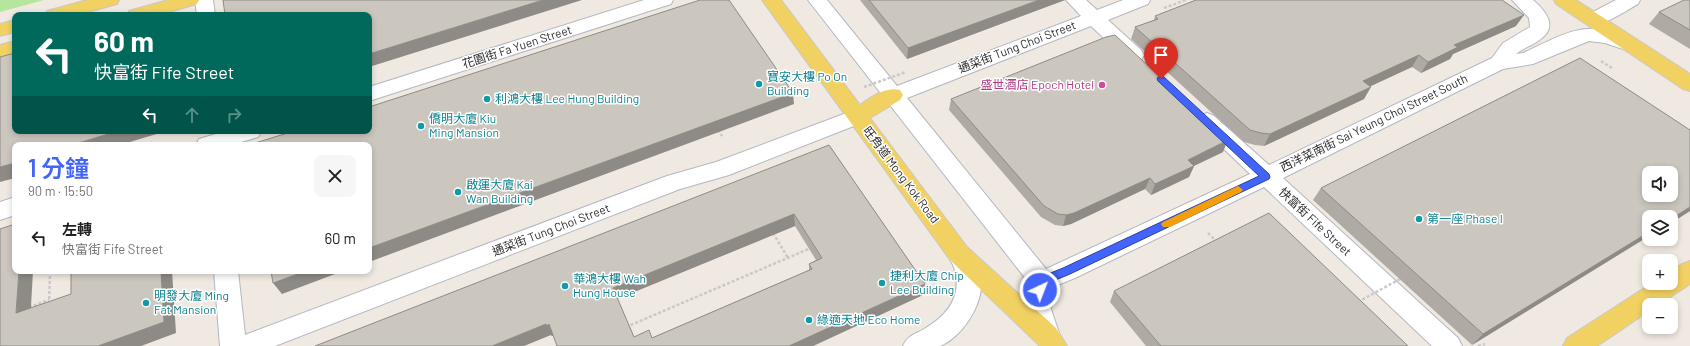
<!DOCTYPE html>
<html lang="zh-TW">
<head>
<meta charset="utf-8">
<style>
	body { margin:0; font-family:Barlow,"Noto Sans TC",sans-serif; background:#f6f6f6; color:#222; height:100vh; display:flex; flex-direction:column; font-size:15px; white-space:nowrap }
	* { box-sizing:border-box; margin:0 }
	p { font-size:13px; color:#767676 }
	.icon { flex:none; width:22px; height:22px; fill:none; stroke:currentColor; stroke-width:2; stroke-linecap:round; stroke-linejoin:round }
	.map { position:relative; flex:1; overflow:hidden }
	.drawer { position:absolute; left:12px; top:142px; width:360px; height:132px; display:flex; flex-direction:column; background:#fff; border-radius:8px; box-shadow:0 2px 6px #0003 }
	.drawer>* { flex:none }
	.top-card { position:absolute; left:12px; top:12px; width:360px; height:122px; border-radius:8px; box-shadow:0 2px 6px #0003; background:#00695c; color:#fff; overflow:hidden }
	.fabs { position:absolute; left:1642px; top:166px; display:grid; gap:8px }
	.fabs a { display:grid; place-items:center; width:36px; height:36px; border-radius:8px; background:#fff; box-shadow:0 2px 6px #0003; font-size:20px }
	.pin { position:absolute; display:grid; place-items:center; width:34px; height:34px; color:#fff; margin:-41px -17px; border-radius:50% 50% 50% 0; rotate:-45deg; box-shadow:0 0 4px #0007 }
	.pin .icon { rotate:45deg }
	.me { position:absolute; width:44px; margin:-22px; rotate:43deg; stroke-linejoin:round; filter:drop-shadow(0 0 3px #0008) }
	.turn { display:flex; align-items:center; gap:14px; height:84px; padding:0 16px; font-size:18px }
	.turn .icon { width:52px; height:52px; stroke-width:2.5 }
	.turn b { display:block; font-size:28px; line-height:34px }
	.lanes { display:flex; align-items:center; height:38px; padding:0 16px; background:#0003; justify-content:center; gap:20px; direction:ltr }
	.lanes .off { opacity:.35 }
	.round { display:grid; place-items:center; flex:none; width:42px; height:42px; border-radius:8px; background:#f6f6f6 }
	.summary { display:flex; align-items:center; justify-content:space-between; height:68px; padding:0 16px }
	h1 { font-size:24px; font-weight:600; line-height:30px; color:#4264fb }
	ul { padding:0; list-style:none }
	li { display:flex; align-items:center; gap:12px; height:56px; padding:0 16px }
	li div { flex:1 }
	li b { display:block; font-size:15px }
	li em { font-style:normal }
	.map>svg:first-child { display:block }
	.green { fill:#b6e59e }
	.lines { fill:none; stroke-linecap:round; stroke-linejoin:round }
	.minor-casing { stroke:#b4b7c1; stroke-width:2 }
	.major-casing { stroke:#c9c9c9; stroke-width:2 }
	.path { stroke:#c9c9c9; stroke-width:2.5; stroke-dasharray:3 2; stroke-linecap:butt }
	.minor { fill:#fff; fill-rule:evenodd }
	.major { fill:#f2d163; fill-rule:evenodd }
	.path-bridge { stroke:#c9c9c9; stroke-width:2.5; stroke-dasharray:3 2; stroke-linecap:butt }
	.wall { fill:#afaba4; fill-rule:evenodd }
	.shaded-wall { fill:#8e8b86 }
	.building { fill:#cbc7bf; stroke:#8e8b86; fill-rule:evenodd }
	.route { fill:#4264fb; stroke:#2b41a3 }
	.slow { fill:#f59e0b }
	.culture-dot { fill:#0f9aa8; stroke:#fff; stroke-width:1.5 }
	.hotel-dot { fill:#d1479c; stroke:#fff; stroke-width:1.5 }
	.labels { text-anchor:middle; stroke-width:3; stroke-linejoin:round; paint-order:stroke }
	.street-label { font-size:12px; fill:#2e2e2e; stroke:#fff }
	.culture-label { font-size:12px; fill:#0d838f; stroke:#fff; text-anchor:start }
	.hotel-label { font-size:12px; fill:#b23c85; stroke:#fff; text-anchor:end }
</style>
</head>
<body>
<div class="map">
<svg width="1690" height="346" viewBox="0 0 1690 346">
	<rect width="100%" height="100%" fill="#efe9e1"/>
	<path class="green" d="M0 0H44L0 12Z"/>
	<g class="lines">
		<g class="minor-casing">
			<path id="minor" d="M195 0H213L215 15H197Z
				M644 0H673L671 4 369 101V87Z
				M808 0H827L897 86 1081 16 1066 0H1086L1097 10 1123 0H1150L1148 4 1108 20 1141 50 1144 55 1141 60 1134 62 1127 60 1091 26 907 98 1046 269 1250 174 1200 126 1197 121 1200 116 1207 113 1214 116 1269 165 1492 58 1503 43 1530 27 1529 18 1512 0H1533C1547 12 1559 28 1538 41 1531 46 1523 48 1516 54L1523 53C1541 45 1570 28 1590 29 1605 29 1619 34 1633 38L1636 43 1633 48 1626 50 1605 43 1589 41 1533 64 1503 69 1283 178 1458 338 1462 346H1432L1264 187 1075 278 1053 287 1051 309 1060 336 1056 344 1050 346 1038 344C1028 323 1024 305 1029 283Z
				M1616 0H1640L1638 4C1623 12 1603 28 1587 23L1585 19 1587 15Z
				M857 109 864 112 867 117 864 122 729 175 680 189 275 346H220L214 271H238L245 335 667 176 716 162Z
				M226 131H262L258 137 232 145H196L199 139Z
				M15 197V215L0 220V202Z
				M959 244 967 247C973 259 980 271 981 284 982 306 961 338 940 346 932 346 913 346 903 346 908 335 914 335 924 329 946 316 962 298 955 271 954 265 950 260 947 254L951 247Z"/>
		</g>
		<g class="major-casing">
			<path id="major" d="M87 0H119L117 4 77 15H45L47 11Z
				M168 0H199L197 4 158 15H127L129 11Z
				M762 0H781L860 105C871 97 886 86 900 90L903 95 900 100 870 118 967 247 1056 328 1067 346H1040L951 261Z
				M1554 0H1576L1690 74V91L1683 89 1556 4Z
				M15 20V32L0 36V24Z
				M15 41V55L0 59V45Z
				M1690 261V284L1658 305H1649V311L1597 346H1563L1567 338 1652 283H1671V271L1682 264Z"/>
		</g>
		<path class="path" d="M1164 8 1186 0
			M1601 61 1612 68
			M718 130 722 136
			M773 233 788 258
			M1208 233 1216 241
			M49 304 50 271
			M29 307 49 300
			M626 327 811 248
			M1478 346 1485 344"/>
		<use href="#minor" class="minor"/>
		<use href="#major" class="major"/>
		<path class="path-bridge" d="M864 87 906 72
			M1358 302 1400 279"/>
	</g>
	<path class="wall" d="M860 0H1065L907 59Z
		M1690 0V49L1649 24 1659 12Z
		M1155 16 1516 26 1453 54 1450 59 1421 73 1412 67 1370 86 1364 99 1264 146 1255 145 1244 142 1131 39 1135 27 1154 20Z
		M951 99 1223 152 1194 166 1189 177 1151 195 1145 189 1071 224 1063 226 1055 225 1041 217 949 110Z
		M1690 130V211L1671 223 1649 217V236L1472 345 1313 200 1321 188Z
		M829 145 925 284 923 295 813 346H557L553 336H552L551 335ZM795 226 816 260 809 264V270L652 338 634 337 617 299Z
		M1114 291 1408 346H1146L1110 302Z"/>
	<path class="shaded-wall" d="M543 0H582L369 67V54Z
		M1039 0H1065L907 59 908 48Z
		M1524 15 1516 26 1453 54 1450 59 1421 73 1428 62 1454 45Z
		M1419 55 1412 67 1356 93 1363 81Z
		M1371 87 1364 99 1264 146 1270 134Z
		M793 93 794 104 369 262V248Z
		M118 131H163V132L120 145H72Z
		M1228 140 1223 152 1183 171 1188 160Z
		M15 163V178L0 182V167Z
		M1194 166 1189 177 1151 195 1155 184Z
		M1150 178 1145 189 1071 224 1063 226 1066 215Z
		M1690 207V211L1671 223V219Z
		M794 214 795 226 617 299 613 288Z
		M1649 232V236L1472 345 1483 334Z
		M19 271H33L30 324 16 313Z
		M161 271H172L176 333 141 346H98Z
		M306 271H343L282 294 273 283Z
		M925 284 923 295 813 346H789Z
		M546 324H549L554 335 552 336 551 335 524 346H492Z"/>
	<path class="building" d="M223 0H543L369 54V15H225Z
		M700 0H729L793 93 369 248V145H253L252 144 294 131H369V107Z
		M869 0H1039L908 48Z
		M1196 0H1502L1524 15 1454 45 1458 47 1428 62 1419 55 1363 81 1371 87 1270 134 1261 133 1250 130 1135 27 1158 19 1155 16Z
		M1684 0H1690V30L1659 12Z
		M1115 35 1228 140 1188 160 1194 166 1155 184 1150 178 1074 213 1066 215 1058 214 1044 206 951 99 1106 37Z
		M15 53V131H118L72 145H15V163L0 167V57Z
		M1580 58 1690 130V207L1671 219V217H1649V232L1483 334 1321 188ZM1649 173H1671V195H1649Z
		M829 145 925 284 789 346H557L549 324 547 326 546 324 492 346H315ZM794 214 822 258 809 264 812 269 652 338 649 330 634 337 613 288Z
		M1269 213 1408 346H1161L1114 291Z
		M15 224V271H19L16 313 71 294V271H161L164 322 98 346H0V229Z
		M271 271H306L273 283Z"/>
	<path class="route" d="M1161 76 1164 77 1269 174 1270 177 1269 179 1070 274 1046 284 1043 293 1040 294 1036 293 1035 290 1038 278 1063 268 1259 176 1158 81 1157 79 1158 77Z"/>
	<path class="slow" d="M1238 186 1243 190 1241 192 1170 227H1163L1161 224 1163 222Z"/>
	<g class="culture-dot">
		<circle cx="759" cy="84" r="4"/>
		<circle cx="487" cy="99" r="4"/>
		<circle cx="421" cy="126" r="4"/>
		<circle cx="458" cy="192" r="4"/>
		<circle cx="1419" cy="219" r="4"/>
		<circle cx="882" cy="283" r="4"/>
		<circle cx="565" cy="286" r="4"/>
		<circle cx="146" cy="303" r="4"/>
		<circle cx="809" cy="320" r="4"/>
	</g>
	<circle class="hotel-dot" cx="1102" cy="85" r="4"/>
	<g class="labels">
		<g class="street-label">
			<text transform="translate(517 47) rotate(-18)" y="4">花園街 Fa Yuen Street</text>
			<text transform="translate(1017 47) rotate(-21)" y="4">通菜街 Tung Choi Street</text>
			<text transform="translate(1374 123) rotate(-26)" y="4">西洋菜南街 Sai Yeung Choi Street South</text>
			<text transform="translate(901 175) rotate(53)" y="4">旺角道 Mong Kok Road</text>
			<text transform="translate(1315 222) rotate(43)" y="4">快富街 Fife Street</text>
			<text transform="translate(551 230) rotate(-21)" y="4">通菜街 Tung Choi Street</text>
		</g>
		<g class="culture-label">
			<text x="767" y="81">寶安大樓 Po On<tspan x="767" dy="14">Building</tspan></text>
			<text x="495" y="103">利鴻大樓 Lee Hung Building</text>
			<text x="429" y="123">僑明大廈 Kiu<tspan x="429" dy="14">Ming Mansion</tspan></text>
			<text x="466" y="189">啟運大廈 Kai<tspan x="466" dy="14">Wan Building</tspan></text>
			<text x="1427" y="223">第一座 Phase I</text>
			<text x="890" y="280">捷利大廈 Chip<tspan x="890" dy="14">Lee Building</tspan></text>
			<text x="573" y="283">華鴻大樓 Wah<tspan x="573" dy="14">Hung House</tspan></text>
			<text x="154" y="300">明發大廈 Ming<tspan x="154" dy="14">Fat Mansion</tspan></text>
			<text x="817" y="324">綠適天地 Eco Home</text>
		</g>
		<g class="hotel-label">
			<text x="1094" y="89">盛世酒店 Epoch Hotel</text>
		</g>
	</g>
</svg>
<div class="fabs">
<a><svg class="icon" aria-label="sound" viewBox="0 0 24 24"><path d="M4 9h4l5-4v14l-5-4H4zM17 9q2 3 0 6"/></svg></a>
<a><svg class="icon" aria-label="layers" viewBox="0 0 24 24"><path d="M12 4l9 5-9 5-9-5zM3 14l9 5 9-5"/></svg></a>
<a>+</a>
<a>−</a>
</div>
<div class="pin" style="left:1161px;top:79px;background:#d93025"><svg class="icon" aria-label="arrive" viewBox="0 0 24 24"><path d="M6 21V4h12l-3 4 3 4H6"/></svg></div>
<svg class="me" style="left:1040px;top:290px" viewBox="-20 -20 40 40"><circle r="17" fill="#4264fb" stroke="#fff" stroke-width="3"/><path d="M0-11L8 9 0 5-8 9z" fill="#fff"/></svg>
<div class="top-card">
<div class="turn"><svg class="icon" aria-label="left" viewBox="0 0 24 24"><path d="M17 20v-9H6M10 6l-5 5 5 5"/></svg><div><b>60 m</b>快富街 Fife Street</div></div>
<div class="lanes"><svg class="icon" aria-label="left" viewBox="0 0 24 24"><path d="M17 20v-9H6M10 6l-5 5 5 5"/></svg><svg class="icon off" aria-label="ahead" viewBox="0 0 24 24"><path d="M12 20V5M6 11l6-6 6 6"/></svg><svg class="icon off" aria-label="right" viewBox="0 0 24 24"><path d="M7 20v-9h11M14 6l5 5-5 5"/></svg></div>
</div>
<section class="drawer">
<div class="summary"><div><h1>1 分鐘</h1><p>90 m · 15:50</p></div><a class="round"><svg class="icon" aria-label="close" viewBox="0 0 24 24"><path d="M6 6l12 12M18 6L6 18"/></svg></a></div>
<ul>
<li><svg class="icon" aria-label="left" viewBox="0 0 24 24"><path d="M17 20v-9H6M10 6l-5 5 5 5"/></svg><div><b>左轉</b><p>快富街 Fife Street</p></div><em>60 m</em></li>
</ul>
</section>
</div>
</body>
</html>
